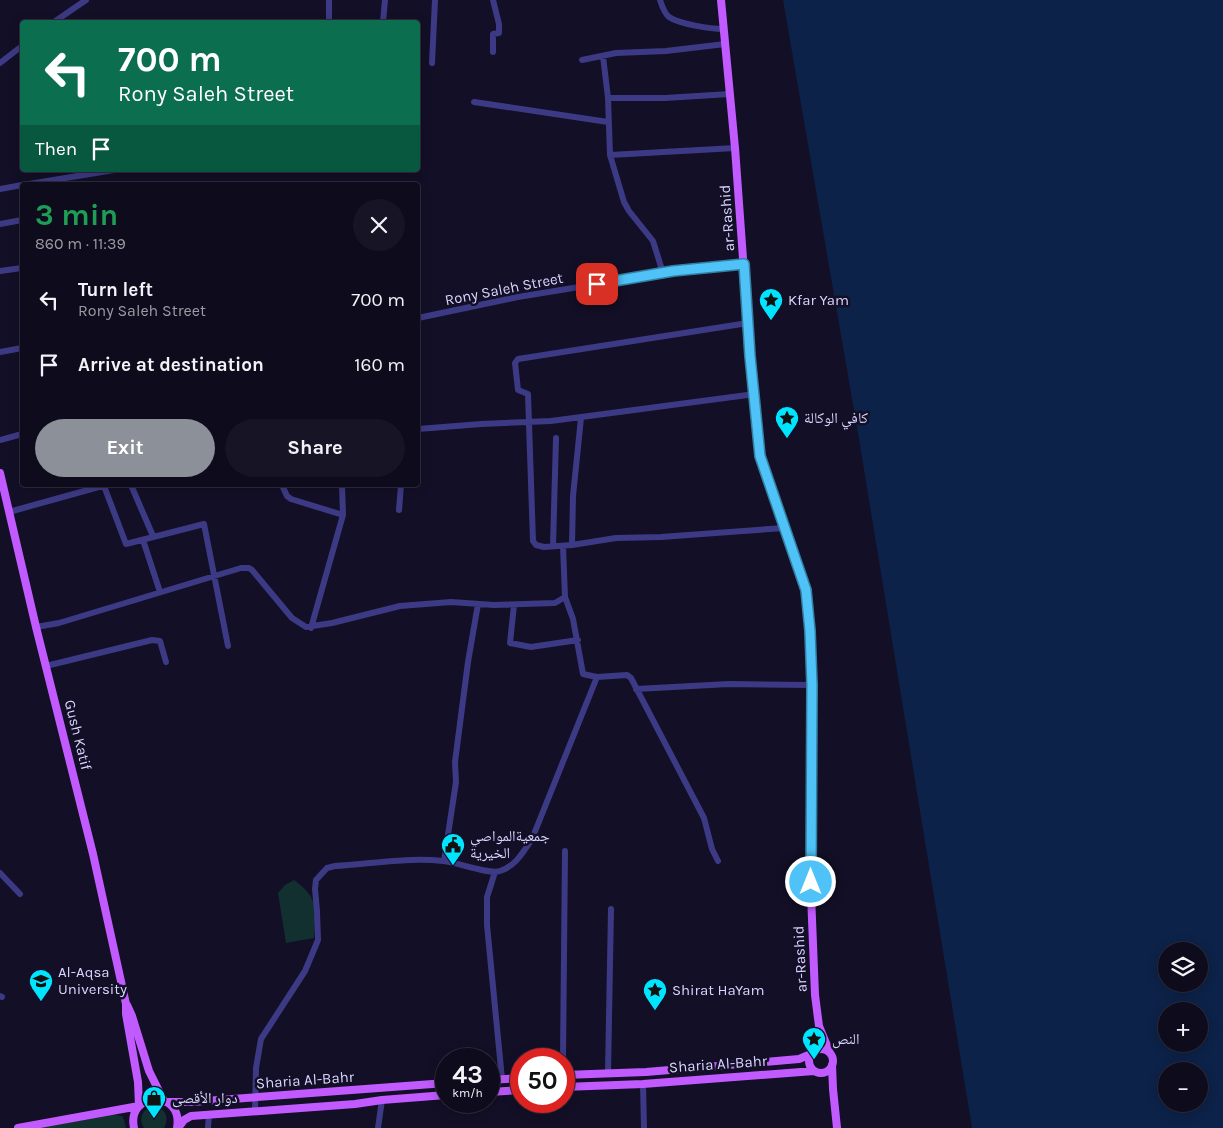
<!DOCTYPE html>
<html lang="en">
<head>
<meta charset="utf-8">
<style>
	body { margin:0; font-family:Karla,"Noto Naskh Arabic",sans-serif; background:#171425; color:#f1f3f6; height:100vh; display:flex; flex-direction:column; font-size:19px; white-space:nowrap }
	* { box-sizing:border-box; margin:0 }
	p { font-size:16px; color:#9b9ba3 }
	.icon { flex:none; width:28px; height:28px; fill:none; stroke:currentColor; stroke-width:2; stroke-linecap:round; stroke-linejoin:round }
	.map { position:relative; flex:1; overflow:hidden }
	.sheet { position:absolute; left:20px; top:182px; width:400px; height:305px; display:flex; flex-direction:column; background:#0e0b1c; border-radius:5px; box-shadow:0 2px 12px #0003,0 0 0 1px #2e2b3b }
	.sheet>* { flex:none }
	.guide { position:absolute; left:20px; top:20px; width:400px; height:152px; border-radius:5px; box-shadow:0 2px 12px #0003,0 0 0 1px #2e2b3b; background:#0b6e4f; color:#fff; overflow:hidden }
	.fabs { position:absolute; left:1158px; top:942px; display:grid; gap:10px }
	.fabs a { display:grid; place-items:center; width:50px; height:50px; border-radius:50%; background:#0e0b1c; box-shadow:0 2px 12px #0003,0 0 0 1px #2e2b3b; font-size:25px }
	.speed { position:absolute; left:435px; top:1048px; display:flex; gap:10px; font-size:25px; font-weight:700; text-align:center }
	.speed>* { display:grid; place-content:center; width:65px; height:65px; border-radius:50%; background:#0e0b1c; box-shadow:0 2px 12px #0003,0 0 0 1px #2e2b3b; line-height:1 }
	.speed small { font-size:12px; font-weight:400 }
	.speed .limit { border:8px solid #d22; background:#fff; color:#111 }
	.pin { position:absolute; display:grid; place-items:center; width:42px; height:42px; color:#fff; margin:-21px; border-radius:10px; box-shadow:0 2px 8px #0006 }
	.me { position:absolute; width:55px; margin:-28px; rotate:0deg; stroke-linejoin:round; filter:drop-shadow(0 0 4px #0008) }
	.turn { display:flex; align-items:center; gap:18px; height:105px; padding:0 15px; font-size:22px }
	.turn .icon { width:65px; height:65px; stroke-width:2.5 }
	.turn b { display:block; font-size:35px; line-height:42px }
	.then { display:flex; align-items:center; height:48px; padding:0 15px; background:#0003; gap:10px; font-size:19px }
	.round { display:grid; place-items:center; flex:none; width:52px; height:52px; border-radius:26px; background:#171425 }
	.head { display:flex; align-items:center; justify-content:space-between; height:85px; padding:0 15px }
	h1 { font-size:30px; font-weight:700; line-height:38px; color:#1e9e55 }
	.action { display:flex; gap:10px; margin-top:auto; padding:10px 15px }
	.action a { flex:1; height:58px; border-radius:30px; background:#8c9099; color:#fff; font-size:20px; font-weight:700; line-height:58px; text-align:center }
	.action a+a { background:#171425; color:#f1f3f6 }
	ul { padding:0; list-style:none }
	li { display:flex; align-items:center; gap:15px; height:65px; padding:0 15px }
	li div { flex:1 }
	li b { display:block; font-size:19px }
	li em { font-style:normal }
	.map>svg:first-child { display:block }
	.green { fill:#12302f }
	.water { fill:#0c2248; fill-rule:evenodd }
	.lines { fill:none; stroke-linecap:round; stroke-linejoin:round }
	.minor { stroke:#3d3a85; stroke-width:6 }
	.major { stroke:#c25bff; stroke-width:8 }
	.route-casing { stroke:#337fa1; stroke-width:12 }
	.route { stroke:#4fc3f7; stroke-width:9 }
	.labels { text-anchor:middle; stroke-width:5; stroke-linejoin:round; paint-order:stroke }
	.street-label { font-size:15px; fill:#d9d4ff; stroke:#130f26 }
	.poi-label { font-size:15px; fill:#d9d4ff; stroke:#130f26; text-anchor:start }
</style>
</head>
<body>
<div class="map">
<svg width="1223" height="1128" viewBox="0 0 1223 1128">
	<rect width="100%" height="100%" fill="#130f26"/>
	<path class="green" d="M294 880C320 899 315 909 314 938L286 943 278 893 285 885Z
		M152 1106C165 1107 170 1117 164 1128H144C138 1119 142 1110 152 1106Z
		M110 1114 122 1116 124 1120 126 1128H36Z"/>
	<path class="water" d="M783 0H1223V1128H972L859 439ZM1166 951H1199V984H1166ZM1166 1011H1199V1044H1166ZM1166 1071H1199V1104H1166Z"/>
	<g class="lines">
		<path class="minor" d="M329 0V22
			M660 0C662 6 664 13 669 17 679 24 711 29 723 29
			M54 22 86 0
			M383 22 385 0
			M493 52V34L499 33V24L493 0
			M603 56 608 98 610 155 624 202 629 211 653 241 663 273
			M582 60 616 53 666 51 725 44
			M0 63 22 46
			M432 63 435 0
			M608 98H665L730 94
			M474 102 608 122
			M610 155 735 148
			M23 185 114 170
			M0 189 22 185
			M0 224 22 220
			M0 271 22 268
			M418 318 518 297 616 281 673 271 744 264
			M748 323 518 359 515 363 518 390 528 394 533 541 536 545 544 547 572 545 616 538 661 537 784 528
			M0 352 22 348
			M418 429 481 424 551 421 755 394
			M0 440 22 434
			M131 485 153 536
			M282 485 287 496 291 499 343 515
			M104 486 126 544 204 524 228 646
			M399 510 401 485
			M9 512 106 485
			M143 540 160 592
			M572 545 573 496 581 418
			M553 546 556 438
			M563 546 565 597 573 619 583 674 597 677 627 675 631 678 704 818 712 849 718 861
			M514 605 510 643 531 647 578 640
			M36 627 59 623 241 568H249L252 570 292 618 306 627 332 623 400 606 451 602 494 605 555 603 565 597
			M311 628 343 515 342 485
			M46 666 152 640 160 641 166 662
			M636 689 729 684 812 685
			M444 861 456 782 455 762 468 662 478 604
			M495 872 487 897V925L502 1079
			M0 873 20 894
			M0 996 2 997
			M563 1059 565 851
			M608 1073 611 909
			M643 1084 644 1128
			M255 1111 256 1068 261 1039 305 971 318 940 317 911 315 889 316 880 327 868 335 866C370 864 407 857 443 861 457 862 489 875 500 871 516 866 523 852 532 839L597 677
			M208 1128 209 1114
			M378 1128 382 1100"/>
		<path class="major" d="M721 0 735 148 750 355 760 456 806 590 810 631 812 685 811 894 815 995 819 1026 830 1053
			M0 473 36 627 93 854 126 1004V1014L138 1082 139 1106 18 1128
			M127 1005 132 1016 149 1071 164 1101
			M809 1061a12 12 0 1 1 24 0a12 12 0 1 1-24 0Z
			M815 1051 819 1028
			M832 1065 833 1089 837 1128
			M564 1075 646 1072 799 1059 811 1054
			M489 1080 521 1078
			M564 1087 643 1084 814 1071
			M489 1092 521 1090
			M166 1102H191L446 1083
			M134 1128C126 1091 184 1089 177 1128
			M178 1128 184 1120 191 1116 355 1104 382 1100 446 1095"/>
	</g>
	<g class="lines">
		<g class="route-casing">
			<path id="route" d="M597 284 673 271 744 264 750 356 760 456 806 590 810 631 812 685 811 882"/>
		</g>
		<use href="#route" class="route"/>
	</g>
	<defs>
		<g id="sight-pin" transform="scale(1.25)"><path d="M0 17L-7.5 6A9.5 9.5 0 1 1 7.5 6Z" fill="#00e5ff" stroke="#130f26"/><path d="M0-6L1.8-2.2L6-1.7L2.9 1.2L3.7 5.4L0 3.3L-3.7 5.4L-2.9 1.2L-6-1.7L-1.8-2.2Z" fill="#111"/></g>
		<g id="civic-pin" transform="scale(1.25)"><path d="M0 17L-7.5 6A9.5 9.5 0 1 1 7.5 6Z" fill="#00e5ff" stroke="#130f26"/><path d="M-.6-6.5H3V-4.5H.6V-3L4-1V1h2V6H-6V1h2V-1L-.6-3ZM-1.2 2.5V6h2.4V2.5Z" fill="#111"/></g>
		<g id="university-pin" transform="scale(1.25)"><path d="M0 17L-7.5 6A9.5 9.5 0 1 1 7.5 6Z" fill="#00e5ff" stroke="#130f26"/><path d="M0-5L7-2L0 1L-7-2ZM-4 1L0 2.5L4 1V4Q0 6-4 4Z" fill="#111"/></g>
		<g id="shop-pin" transform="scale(1.25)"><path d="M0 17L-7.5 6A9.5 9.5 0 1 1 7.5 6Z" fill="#00e5ff" stroke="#130f26"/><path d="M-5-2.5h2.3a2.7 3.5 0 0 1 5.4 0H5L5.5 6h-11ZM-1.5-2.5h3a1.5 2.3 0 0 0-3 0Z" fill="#111"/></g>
	</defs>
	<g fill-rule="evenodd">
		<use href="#sight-pin" x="771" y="300"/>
		<use href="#sight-pin" x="787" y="418"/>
		<use href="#civic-pin" x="453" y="845"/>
		<use href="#university-pin" x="41" y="981"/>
		<use href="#sight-pin" x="655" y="990"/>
		<use href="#sight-pin" x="814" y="1039"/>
		<use href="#shop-pin" x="154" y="1098"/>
	</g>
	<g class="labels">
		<g class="street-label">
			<text transform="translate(727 218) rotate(-94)" y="5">ar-Rashid</text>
			<text transform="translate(504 289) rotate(-11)" y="5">Rony Saleh Street</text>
			<text transform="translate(78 735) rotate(76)" y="5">Gush Katif</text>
			<text transform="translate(800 959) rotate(-93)" y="5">ar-Rashid</text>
			<text transform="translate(718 1064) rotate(-4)" y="5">Sharia Al-Bahr</text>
			<text transform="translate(305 1080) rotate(-4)" y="5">Sharia Al-Bahr</text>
		</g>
		<g class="poi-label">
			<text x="788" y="305">Kfar Yam</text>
			<text x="804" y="423">كافي الوكالة</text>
			<text x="470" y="841">جمعيةالمواصي<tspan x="470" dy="17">الخيرية</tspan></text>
			<text x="58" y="977">Al-Aqsa<tspan x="58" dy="17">University</tspan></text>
			<text x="672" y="995">Shirat HaYam</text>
			<text x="832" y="1044">النص</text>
			<text x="172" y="1103">دوار الأقصى</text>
		</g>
	</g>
</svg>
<div class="fabs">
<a><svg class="icon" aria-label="layers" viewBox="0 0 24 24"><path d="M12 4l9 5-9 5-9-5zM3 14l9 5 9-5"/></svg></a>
<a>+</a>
<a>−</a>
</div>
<div class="speed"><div>43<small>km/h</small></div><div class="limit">50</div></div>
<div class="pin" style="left:597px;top:284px;background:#d93025"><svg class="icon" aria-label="arrive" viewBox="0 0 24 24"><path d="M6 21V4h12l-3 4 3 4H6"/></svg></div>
<svg class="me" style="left:811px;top:882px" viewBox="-20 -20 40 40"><circle r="17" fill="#4fc3f7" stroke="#fff" stroke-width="3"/><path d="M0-11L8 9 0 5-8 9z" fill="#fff"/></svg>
<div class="guide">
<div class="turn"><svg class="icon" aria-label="left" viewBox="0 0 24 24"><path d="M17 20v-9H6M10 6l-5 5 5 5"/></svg><div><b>700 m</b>Rony Saleh Street</div></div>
<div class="then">Then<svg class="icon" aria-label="arrive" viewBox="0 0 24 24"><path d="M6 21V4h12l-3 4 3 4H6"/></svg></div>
</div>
<section class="sheet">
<div class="head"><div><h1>3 min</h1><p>860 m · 11:39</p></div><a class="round"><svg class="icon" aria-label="close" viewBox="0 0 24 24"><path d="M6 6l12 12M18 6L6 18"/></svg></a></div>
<ul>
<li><svg class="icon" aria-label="left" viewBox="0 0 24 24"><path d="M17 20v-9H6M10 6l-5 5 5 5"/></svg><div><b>Turn left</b><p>Rony Saleh Street</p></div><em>700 m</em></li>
<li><svg class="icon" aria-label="arrive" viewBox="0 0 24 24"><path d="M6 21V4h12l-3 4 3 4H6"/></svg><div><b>Arrive at destination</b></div><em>160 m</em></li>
</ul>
<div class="action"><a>Exit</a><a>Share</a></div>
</section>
</div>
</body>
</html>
